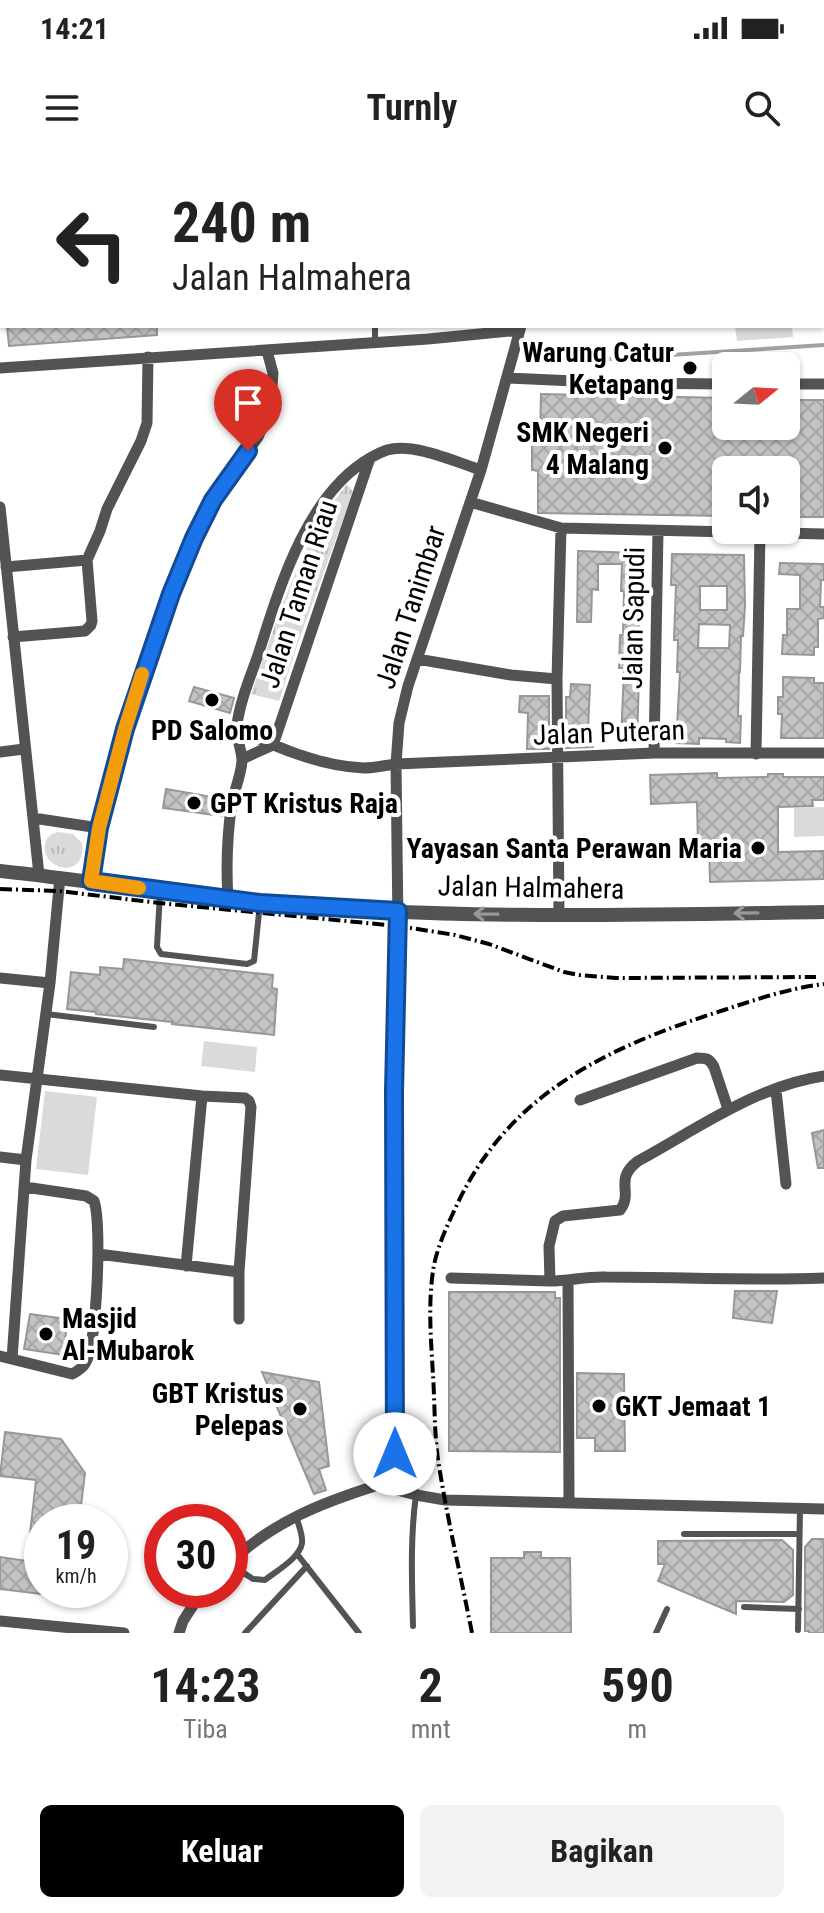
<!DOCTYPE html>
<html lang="id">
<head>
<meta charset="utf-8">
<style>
	body { margin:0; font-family:"Roboto Condensed",sans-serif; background:#f2f2f2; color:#222; height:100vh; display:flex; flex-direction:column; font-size:30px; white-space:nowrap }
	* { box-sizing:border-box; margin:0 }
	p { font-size:26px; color:#767676 }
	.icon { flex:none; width:44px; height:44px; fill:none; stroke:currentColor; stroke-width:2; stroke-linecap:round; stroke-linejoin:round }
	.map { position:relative; height:1473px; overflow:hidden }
	.details { display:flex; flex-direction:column; background:#fff; flex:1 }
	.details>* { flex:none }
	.top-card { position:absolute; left:0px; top:0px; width:824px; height:168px; box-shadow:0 2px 6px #0004; background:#fff; color:#222; overflow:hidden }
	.needle { width:52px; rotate:72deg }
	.fabs { position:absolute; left:712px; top:192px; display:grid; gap:16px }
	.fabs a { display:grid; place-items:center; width:88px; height:88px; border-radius:12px; background:#fff; box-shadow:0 2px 6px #0004; font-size:40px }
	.speed { position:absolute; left:24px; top:1344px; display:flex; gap:16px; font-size:40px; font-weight:700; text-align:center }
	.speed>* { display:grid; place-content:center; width:104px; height:104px; border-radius:50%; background:#fff; box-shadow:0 2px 6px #0004; line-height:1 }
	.speed small { font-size:20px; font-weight:400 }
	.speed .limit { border:12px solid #d22; background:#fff; color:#111 }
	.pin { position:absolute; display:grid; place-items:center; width:68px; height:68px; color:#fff; margin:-82px -34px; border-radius:50% 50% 50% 0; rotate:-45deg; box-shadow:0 0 8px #0007 }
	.pin .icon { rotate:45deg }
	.me { position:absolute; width:88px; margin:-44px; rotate:0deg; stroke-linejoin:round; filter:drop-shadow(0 0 6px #0008) }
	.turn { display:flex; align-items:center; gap:28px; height:168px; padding:0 40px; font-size:36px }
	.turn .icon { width:104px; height:104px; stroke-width:2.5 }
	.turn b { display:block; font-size:56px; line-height:68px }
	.eta { display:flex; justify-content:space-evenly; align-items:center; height:136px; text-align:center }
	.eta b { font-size:48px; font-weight:700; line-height:56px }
	.primary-button { display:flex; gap:16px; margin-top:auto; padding:16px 40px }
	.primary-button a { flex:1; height:92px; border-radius:12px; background:#000; color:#fff; font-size:32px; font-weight:700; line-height:92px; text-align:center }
	.primary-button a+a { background:#f2f2f2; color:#222 }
	.status { display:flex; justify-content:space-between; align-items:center; height:56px; padding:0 40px; background:#fff; direction:ltr }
	.status svg { height:22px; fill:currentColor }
	header { display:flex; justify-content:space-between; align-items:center; height:104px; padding:0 40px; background:#fff; font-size:36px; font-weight:700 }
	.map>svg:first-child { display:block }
	.park { fill:url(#park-tufts) }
	.pitch { fill:#dadada }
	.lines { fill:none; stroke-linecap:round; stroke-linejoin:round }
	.stream { stroke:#a1a1a1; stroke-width:4 }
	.building { fill:url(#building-cross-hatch); stroke:#979797; stroke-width:2; fill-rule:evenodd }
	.service { stroke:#535353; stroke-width:6 }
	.minor { stroke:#535353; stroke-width:11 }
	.tertiary { stroke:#535353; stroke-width:14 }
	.rail { stroke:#000; stroke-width:4; stroke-dasharray:12 4 2 4; stroke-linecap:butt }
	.oneway { stroke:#989898 }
	.route-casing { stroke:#114b97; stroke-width:20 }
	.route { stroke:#1a73e8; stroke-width:14 }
	.slow { stroke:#f59e0b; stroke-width:14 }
	.poi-dot { fill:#000; stroke:#fff; stroke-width:3 }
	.labels { text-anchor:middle; stroke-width:8; stroke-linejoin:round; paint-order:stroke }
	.poi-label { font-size:28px; font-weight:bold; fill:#000; stroke:#fff; text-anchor:end }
	.street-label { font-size:28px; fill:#000; stroke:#fff }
</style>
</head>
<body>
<div class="status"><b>14:21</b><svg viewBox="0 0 49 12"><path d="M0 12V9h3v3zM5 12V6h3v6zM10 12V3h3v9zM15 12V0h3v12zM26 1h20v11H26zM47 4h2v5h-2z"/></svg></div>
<header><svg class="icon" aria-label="menu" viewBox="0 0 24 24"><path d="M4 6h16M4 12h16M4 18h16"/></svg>Turnly<svg class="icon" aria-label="search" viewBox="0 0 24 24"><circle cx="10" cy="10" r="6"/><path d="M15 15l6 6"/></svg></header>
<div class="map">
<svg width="824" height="1473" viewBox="0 0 824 1473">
	<defs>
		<pattern id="park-tufts" width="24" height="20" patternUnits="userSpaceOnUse" patternTransform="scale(2)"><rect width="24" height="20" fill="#dadada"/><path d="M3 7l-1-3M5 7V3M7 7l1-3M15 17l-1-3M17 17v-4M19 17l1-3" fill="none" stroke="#b9b9b9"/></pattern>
		<pattern id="building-cross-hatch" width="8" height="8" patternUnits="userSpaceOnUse" patternTransform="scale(2)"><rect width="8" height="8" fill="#c3c3c3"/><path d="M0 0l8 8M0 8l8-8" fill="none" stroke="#a6a6a6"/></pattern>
	</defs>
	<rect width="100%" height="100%" fill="#fff"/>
	<path class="park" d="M347 324 353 332 298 483 279 541 251 534C277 462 298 386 347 324Z
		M58 672 73 674 82 683C87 721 40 710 45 684 47 676 51 674 58 672Z"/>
	<path class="pitch" d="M735 166H792L793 177 737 181Z
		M824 647V676L794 677V648Z
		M204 881 257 887 255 912 201 906Z
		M45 931 97 937 88 1015 36 1009Z"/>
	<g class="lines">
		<path class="stream" d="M535 193 608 199 824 185"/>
	</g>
	<path class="building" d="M7 166H157V175L9 186Z
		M541 234 726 238V267L786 269V240H824V357H786V310H726V356L538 353V311L532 310V276H540Z
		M578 391 638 393 639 518 637 581H621L624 508H619L620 475H623L624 431H621L622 404H598V430L592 429 591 462H577Z
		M672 394 744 395 745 446 743 476H741L740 512H739L738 556H741L740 583 726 582V579L699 578V584L676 583 680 512H677L678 480H674L676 425H671ZM700 426H727V450H700ZM699 464 730 465 729 488H698Z
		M780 403 824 404V420H821L820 447H824V458L818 459V487H814V495L782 494 783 475H787V449H800V415L779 414Z
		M783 517 814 518V523H824V578H781L782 554H778V537H783Z
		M571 524 590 525 588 570 593 571V587L566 588V537H570Z
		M194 527 234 538 230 553 189 541Z
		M520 536H549V589H527L528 553 519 552Z
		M717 613V618L768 617V614H783V617H824V640H812L813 646 778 647V692L824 691V719L710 722 709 684H698L697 642 651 644 650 615Z
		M166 629 224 639 222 656 163 648Z
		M124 799 273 815 272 828 277 829 274 875 172 864V862L96 854V852L67 849 71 812 100 815V807L123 809Z
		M824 970V1008H818L812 973Z
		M735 1131H777L772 1163 733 1158Z
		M449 1132H555V1138H560V1292L449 1291Z
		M30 1154 67 1159 64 1195 24 1189Z
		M262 1212 319 1222 329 1306 319 1309 326 1330 314 1334Z
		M577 1213 624 1214 625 1291H595V1278H577Z
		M5 1272 61 1279 85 1313 79 1362H42V1434L0 1429V1397L27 1401 36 1320 0 1316Z
		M812 1379H824V1473H809V1471H805V1387Z
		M782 1380 793 1390V1435L784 1442 736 1441V1454L658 1421 665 1404H658V1381Z
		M524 1392H541V1398H570L571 1473H491V1398H524Z"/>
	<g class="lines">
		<path class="service" d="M265 0V2
			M375 182V166
			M160 733 157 787 161 794 247 804 254 801 260 743
			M46 854 154 867
			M684 1374H799
			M297 1394 359 1473
			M230 1404 253 1419 265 1420C276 1411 300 1398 302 1383 303 1374 298 1364 296 1356
			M744 1447 799 1449
			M413 1466C412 1423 410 1378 416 1335
			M798 1470 800 1348
			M245 1473 307 1406
			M656 1473 667 1449"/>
		<path class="minor" d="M579 2V0
			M0 208 428 179 520 170
			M507 218 619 223 726 224
			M786 224H824
			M370 298C375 295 381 292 387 290 413 282 456 302 481 310
			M470 342 561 368 824 374
			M0 347 39 715
			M6 407 87 400 100 371 107 349 141 281 147 263 148 197
			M13 477 85 471 91 465 92 461 87 400
			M417 499 511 515 557 519
			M236 568C276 587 319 606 364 608 375 608 386 605 396 604L654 593H824
			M0 592 24 589
			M654 593 658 371
			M756 594 760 373
			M33 658 99 668
			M91 721 99 668 125 569 171 434 194 378 213 340 258 277 270 250 273 213 267 191
			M228 739C226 707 227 675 232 642 235 629 241 615 242 601 242 589 235 577 237 565 240 541 250 518 258 495 279 429 306 335 370 298L273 585 242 599
			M559 755 557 519 561 368
			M0 818 50 823
			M0 915 202 936 245 938 249 941 251 947 239 1112 98 1094
			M824 916C756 926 697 969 638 1001 613 1020 634 1032 620 1050L563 1056 555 1061 549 1086 550 1121C569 1121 587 1116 606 1117 679 1117 751 1121 824 1118
			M776 930 786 1024
			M580 940 697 898C706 898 709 898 714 907L728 949
			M0 997 26 1000
			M186 1106 202 936
			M451 1118 550 1121
			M568 1121 569 1343
			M239 1159V1112
			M0 1196 72 1214C78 1211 83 1208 86 1202 97 1182 102 1062 94 1041L86 1036 25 1027
			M12 1199 26 1000 50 823 60 717
			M378 1325 416 1335 445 1340 824 1349
			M378 1325 395 1294
			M416 1335 406 1320 395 1294 394 932 398 766 396 604 399 563 408 526 481 310 521 166
			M230 1402C275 1361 321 1343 378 1325
			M0 1461 124 1473
			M179 1473 183 1461 203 1430"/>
		<path class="tertiary" d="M0 711C87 720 173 735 259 743 447 760 636 755 824 752"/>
		<path class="rail" d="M0 729 59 731 159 743 398 766 455 775 489 784 564 812 579 815 616 818 816 817
			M472 1473C461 1417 448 1362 439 1306 434 1276 435 1245 433 1215 431 1181 428 1145 433 1111 436 1090 446 1068 455 1049 507 933 610 886 724 850 757 839 790 828 824 824"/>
	</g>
	<defs><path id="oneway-shaft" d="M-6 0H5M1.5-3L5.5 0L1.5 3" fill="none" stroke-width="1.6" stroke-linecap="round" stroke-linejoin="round" transform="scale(2)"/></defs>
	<g class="oneway">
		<use href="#oneway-shaft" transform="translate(746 753) rotate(179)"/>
		<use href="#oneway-shaft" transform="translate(486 754) rotate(-179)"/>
	</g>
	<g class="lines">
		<g class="route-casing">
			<path id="route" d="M248 291 213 340 194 378 171 434 125 569 99 668 91 721 260 743 398 751 394 932 395 1294"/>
		</g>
		<use href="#route" class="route"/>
		<path class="slow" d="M139 728 91 721 99 668 125 569 142 514"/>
	</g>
	<g class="poi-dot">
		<circle cx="690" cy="208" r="8"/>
		<circle cx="665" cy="288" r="8"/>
		<circle cx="212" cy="540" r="8"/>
		<circle cx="194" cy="643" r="8"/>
		<circle cx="758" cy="688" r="8"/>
		<circle cx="46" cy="1174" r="8"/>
		<circle cx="599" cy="1246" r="8"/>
		<circle cx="300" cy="1249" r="8"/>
	</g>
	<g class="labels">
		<g class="poi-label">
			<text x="674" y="202">Warung Catur<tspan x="674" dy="32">Ketapang</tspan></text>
			<text x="649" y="282">SMK Negeri<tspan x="649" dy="32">4 Malang</tspan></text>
			<text x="212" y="580" text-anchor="middle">PD Salomo</text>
			<text x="210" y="653" text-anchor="start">GPT Kristus Raja</text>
			<text x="742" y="698">Yayasan Santa Perawan Maria</text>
			<text x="62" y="1168" text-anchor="start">Masjid<tspan x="62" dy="32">Al-Mubarok</tspan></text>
			<text x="284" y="1243">GBT Kristus<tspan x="284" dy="32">Pelepas</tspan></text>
			<text x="615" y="1256" text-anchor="start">GKT Jemaat 1</text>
		</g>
		<g class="street-label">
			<text transform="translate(298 434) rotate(-72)" y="10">Jalan Taman Riau</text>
			<text transform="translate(410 447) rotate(-72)" y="10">Jalan Tanimbar</text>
			<text transform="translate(633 458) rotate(-89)" y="10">Jalan Sapudi</text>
			<text transform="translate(609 572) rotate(-2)" y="10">Jalan Puteran</text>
			<text transform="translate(531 727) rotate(1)" y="10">Jalan Halmahera</text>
		</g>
	</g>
</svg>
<div class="fabs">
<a><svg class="needle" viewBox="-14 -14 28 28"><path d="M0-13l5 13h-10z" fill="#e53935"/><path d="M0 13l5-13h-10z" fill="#767676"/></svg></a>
<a><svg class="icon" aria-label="sound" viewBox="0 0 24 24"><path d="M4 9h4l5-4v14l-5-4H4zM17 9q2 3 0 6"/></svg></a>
</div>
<div class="speed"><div>19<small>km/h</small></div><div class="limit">30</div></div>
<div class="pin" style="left:248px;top:291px;background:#d93025"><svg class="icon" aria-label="arrive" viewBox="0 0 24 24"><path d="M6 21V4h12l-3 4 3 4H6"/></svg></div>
<svg class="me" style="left:395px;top:1294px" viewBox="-20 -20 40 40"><circle r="19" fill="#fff"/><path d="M0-13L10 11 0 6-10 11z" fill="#1a73e8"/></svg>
<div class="top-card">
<div class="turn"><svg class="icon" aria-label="left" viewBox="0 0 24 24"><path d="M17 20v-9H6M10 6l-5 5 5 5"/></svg><div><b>240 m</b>Jalan Halmahera</div></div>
</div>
</div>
<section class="details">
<div class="eta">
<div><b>14:23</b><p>Tiba</p></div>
<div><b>2</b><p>mnt</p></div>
<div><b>590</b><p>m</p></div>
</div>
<div class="primary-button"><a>Keluar</a><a>Bagikan</a></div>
</section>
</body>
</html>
